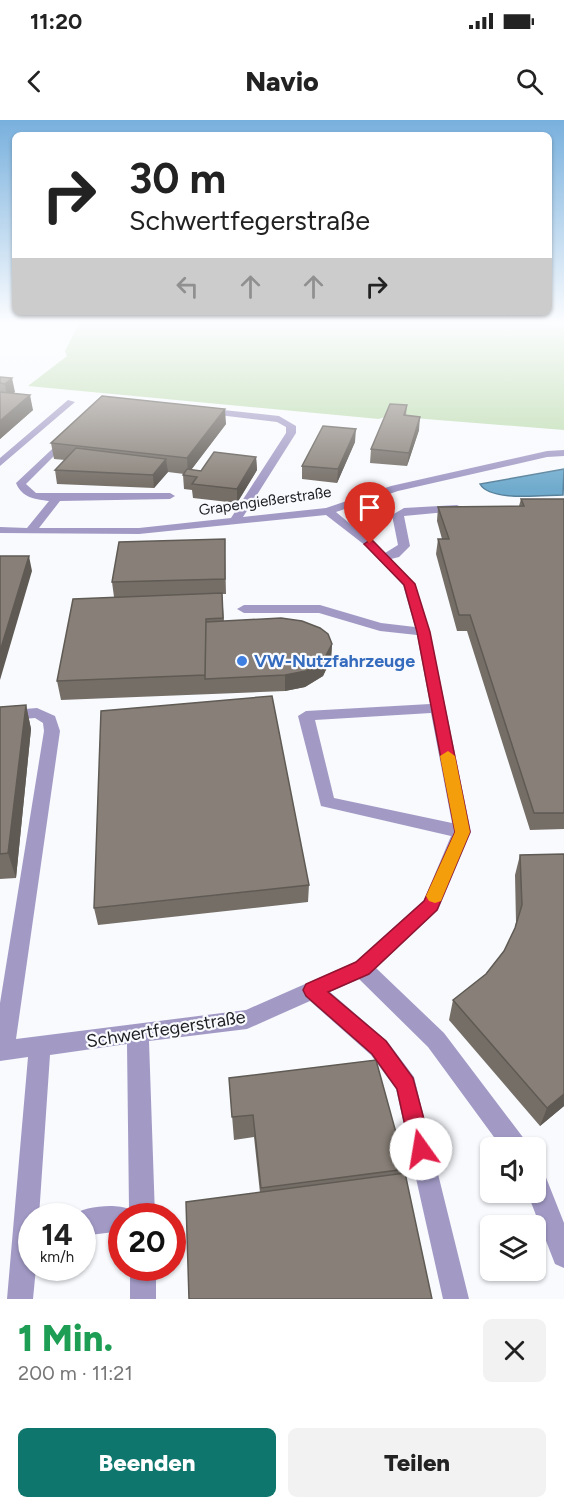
<!DOCTYPE html>
<html lang="de">
<head>
<meta charset="utf-8">
<style>
	body { margin:0; font-family:Figtree,sans-serif; background:#f2f2f2; color:#222; height:100vh; display:flex; flex-direction:column; font-size:22px; white-space:nowrap }
	* { box-sizing:border-box; margin:0 }
	p { font-size:20px; color:#767676 }
	.icon { flex:none; width:33px; height:33px; fill:none; stroke:currentColor; stroke-width:2; stroke-linecap:round; stroke-linejoin:round }
	.map { position:relative; height:1179px; overflow:hidden }
	.drawer { display:flex; flex-direction:column; background:#fff; flex:1 }
	.drawer>* { flex:none }
	.top-card { position:absolute; left:12px; top:12px; width:540px; height:183px; border-radius:9px; box-shadow:0 2px 4px #0004; background:#fff; color:#222; overflow:hidden }
	.fabs { position:absolute; left:480px; top:1017px; display:grid; gap:12px }
	.fabs a { display:grid; place-items:center; width:66px; height:66px; border-radius:9px; background:#fff; box-shadow:0 2px 4px #0004; font-size:30px }
	.speed { position:absolute; left:18px; top:1083px; display:flex; gap:12px; font-size:30px; font-weight:700; text-align:center }
	.speed>* { display:grid; place-content:center; width:78px; height:78px; border-radius:50%; background:#fff; box-shadow:0 2px 4px #0004; line-height:1 }
	.speed small { font-size:15px; font-weight:400 }
	.speed .limit { border:9px solid #d22; background:#fff; color:#111 }
	.pin { position:absolute; display:grid; place-items:center; width:51px; height:51px; color:#fff; margin:-62px -26px; border-radius:50% 50% 50% 0; rotate:-45deg; box-shadow:0 0 6px #0007 }
	.pin .icon { rotate:45deg }
	.me { position:absolute; width:66px; margin:-33px; rotate:347deg; stroke-linejoin:round; filter:drop-shadow(0 0 4px #0008) }
	.turn { display:flex; align-items:center; gap:21px; height:126px; padding:0 18px; font-size:27px }
	.turn .icon { width:78px; height:78px; stroke-width:2.5 }
	.turn b { display:block; font-size:42px; line-height:51px }
	.lanes { display:flex; align-items:center; height:57px; padding:0 18px; background:#0003; justify-content:center; gap:30px; direction:ltr }
	.lanes .off { opacity:.35 }
	.round { display:grid; place-items:center; flex:none; width:63px; height:63px; border-radius:9px; background:#f2f2f2 }
	.summary { display:flex; align-items:center; justify-content:space-between; height:102px; padding:0 18px }
	h1 { font-size:36px; font-weight:800; line-height:45px; color:#1e9e55 }
	.primary-button { display:flex; gap:12px; margin-top:auto; padding:12px 18px }
	.primary-button a { flex:1; height:69px; border-radius:9px; background:#0f766e; color:#fff; font-size:24px; font-weight:800; line-height:69px; text-align:center }
	.primary-button a+a { background:#f2f2f2; color:#222 }
	.status { display:flex; justify-content:space-between; align-items:center; height:42px; padding:0 30px; background:#fff; direction:ltr }
	.status svg { height:16px; fill:currentColor }
	header { display:flex; justify-content:space-between; align-items:center; height:78px; padding:0 18px; background:#fff; font-size:27px; font-weight:800 }
	.map>svg:first-child { display:block }
	.green { fill:#bbdbad }
	.water { fill:#70abcd; stroke:#57819a; stroke-width:1.5 }
	.lines { fill:none; stroke-linecap:round; stroke-linejoin:round }
	.minor { fill:#a29ac5; fill-rule:evenodd }
	.wall { fill:#756e67 }
	.shaded-wall { fill:#5f5a54 }
	.building { fill:#888078; stroke:#5f5a54; stroke-width:1.5 }
	.route { fill:#e11d48; stroke:#92132f; stroke-width:1.5 }
	.slow { fill:#f59e0b }
	.shop-dot { fill:#3f7fe0; stroke:#f8fafe; stroke-width:2 }
	.labels { text-anchor:middle; stroke-width:4.5; stroke-linejoin:round; paint-order:stroke }
	.far-street-label { font-size:15px; fill:#1d1f22; stroke:#f8fafe }
	.shop-label { font-size:18px; font-weight:bold; fill:#366cbe; stroke:#f8fafe; text-anchor:start }
	.street-label { font-size:18px; fill:#1d1f22; stroke:#f8fafe }
</style>
</head>
<body>
<div class="status"><b>11:20</b><svg viewBox="0 0 49 12"><path d="M0 12V9h3v3zM5 12V6h3v6zM10 12V3h3v9zM15 12V0h3v12zM26 1h20v11H26zM47 4h2v5h-2z"/></svg></div>
<header><svg class="icon" aria-label="back" viewBox="0 0 24 24"><path d="M15 5l-7 7 7 7"/></svg>Navio<svg class="icon" aria-label="search" viewBox="0 0 24 24"><circle cx="10" cy="10" r="6"/><path d="M15 15l6 6"/></svg></header>
<div class="map">
<svg width="564" height="1179" viewBox="0 0 564 1179">
	<rect width="100%" height="100%" fill="#f8fafe"/>
	<path class="green" d="M79 204H564V310L388 296 379 299 28 266 67 236 65 231Z"/>
	<path class="water" d="M564 349 563 375C543 375 490 382 480 364Z"/>
	<g class="lines">
		<path class="minor" d="M68 280 75 282 0 346V338Z
			M205 288 279 296 296 306V313L243 397 326 388 391 366 547 331 564 330V336L547 337 398 371 336 392 385 433 398 425 392 395 404 388 457 385 463 388 457 391 404 396 410 426 399 437 391 439 415 464 430 512 471 712 438 790 376 848 444 913 525 1020 529 1028H502L428 927 359 859 330 872 387 921 414 957 469 1179H443L396 969 371 935 310 881 247 909 149 921 155 1096H122V1111L82 1116V1096H72C82 1086 116 1083 129 1089L127 924 50 935 39 1096H32V1148H36L33 1179H7L28 937 0 941V883L44 611 43 603 35 598 0 601V591L37 588 55 596 60 611 16 919 246 890 355 842 424 780 451 716 321 686 298 596 306 591 430 584 417 515 380 511 319 493H244L237 489 244 485H320L381 503 415 507 403 465 366 426 326 395 139 414 0 413V407L27 408 49 381C35 379 22 378 16 363L66 316 71 319 26 364 36 373H170L175 376 170 379 60 381 39 408H139L231 398 286 313V307L277 302 202 293V289ZM431 593 452 703 334 678 315 600Z
			M536 1052 545 1055 564 1103V1148L555 1144 527 1072H536Z
			M130 1148H156V1179H130Z"/>
	</g>
	<path class="wall" d="M0 257 15 272 13 273 33 290 0 319Z
		M407 285 406 295 419 310 407 346 370 343 371 329Z
		M226 304 191 350 201 351 256 337 257 350 237 383 193 378 192 370 184 369 183 355 184 354 168 352 154 368 57 364 55 350 65 340 54 339 51 323Z
		M355 322 337 363 302 359V346Z
		M521 379H564V709L530 710 467 511H457L436 434 438 419H442L437 401 438 387 519 386Z
		M225 433 226 474H222L224 501 332 524 331 539 323 556 305 567 285 571 61 580 57 561 114 477 112 462Z
		M26 585 31 609 16 758 0 759V587Z
		M564 734V986L540 1006 449 900 453 880 486 854 504 831 515 808 516 802 515 755 520 735Z
		M309 765 308 782 98 805 94 788Z
		M229 958 406 1049 405 1053 260 1073 254 1017 234 1020Z"/>
	<path class="shaded-wall" d="M12 258 15 272 7 278 5 264Z
		M30 275 33 290 0 319V301Z
		M225 289 226 304 188 354 187 338Z
		M420 297 419 310 407 346 409 333Z
		M356 309 355 322 337 363 338 349Z
		M256 337 257 350 237 383V369Z
		M166 339 168 352 154 368 153 355Z
		M29 436 32 451 0 560V531Z
		M332 524 331 539 323 556 305 567 285 571V555Z
		M26 585 31 609 16 758 8 733Z
		M564 974V986L540 1006 547 988Z"/>
	<path class="building" d="M0 257 12 258 5 264 0 263Z
		M0 272 30 275 0 301Z
		M102 276 225 289 187 338 51 323Z
		M390 284 407 285 404 295 420 297 409 333 371 329Z
		M323 306 356 309 338 349 302 346Z
		M76 328 166 339 153 355 55 350Z
		M214 332 256 337 237 369 192 364 197 357 183 355 187 349 201 351Z
		M521 379H564V693H534L470 495H459L438 419H449L438 387 524 386Z
		M225 419V459L112 462 119 422Z
		M0 436H29L0 531Z
		M222 473 223 498 206 499 205 555 57 561 73 479Z
		M281 498 302 501 320 508 328 514 332 524 323 541 306 551 285 555 205 559 206 502Z
		M272 576 309 765 94 788 101 591Z
		M26 585 8 733 0 734V587Z
		M564 734V974L547 988 453 880 486 854 504 831 515 808 522 785 520 735Z
		M376 940 406 1049 261 1068 253 995 232 997 229 958Z
		M405 1053 432 1179H189L186 1082Z"/>
	<linearGradient id="sky" x2="0" y2="1"><stop stop-color="#78b0dd"/><stop offset="0.55" stop-color="#fcfdff"/><stop offset="1" stop-color="#fcfdff" stop-opacity="0"/></linearGradient>
	<rect width="564" height="369" fill="url(#sky)"/>
	<path class="route" d="M370 420 373 421 415 464 430 512 470 712 437 790 369 854 328 872 386 921 413 958 432 1029 429 1037 421 1040 413 1037 410 1029 397 969 372 934 306 876 303 870 306 864 356 842 424 781 455 712 417 512 404 465 366 426 364 424Z"/>
	<path class="slow" d="M448 631 455 636 470 712 443 776 441 781 435 783 429 781 426 776 455 712 440 636Z"/>
	<circle class="shop-dot" cx="242" cy="541" r="6"/>
	<g class="labels">
		<g class="far-street-label">
			<text transform="translate(265 381) rotate(-8)" y="5">Grapengießerstraße</text>
		</g>
		<g class="shop-label">
			<text x="254" y="547">VW-Nutzfahrzeuge</text>
		</g>
		<g class="street-label">
			<text transform="translate(166 909) rotate(-9)" y="6">Schwertfegerstraße</text>
		</g>
	</g>
</svg>
<div class="fabs">
<a><svg class="icon" aria-label="sound" viewBox="0 0 24 24"><path d="M4 9h4l5-4v14l-5-4H4zM17 9q2 3 0 6"/></svg></a>
<a><svg class="icon" aria-label="layers" viewBox="0 0 24 24"><path d="M12 4l9 5-9 5-9-5zM3 14l9 5 9-5"/></svg></a>
</div>
<div class="speed"><div>14<small>km/h</small></div><div class="limit">20</div></div>
<div class="pin" style="left:370px;top:424px;background:#d93025"><svg class="icon" aria-label="arrive" viewBox="0 0 24 24"><path d="M6 21V4h12l-3 4 3 4H6"/></svg></div>
<svg class="me" style="left:421px;top:1029px" viewBox="-20 -20 40 40"><circle r="19" fill="#fff"/><path d="M0-13L10 11 0 6-10 11z" fill="#e11d48"/></svg>
<div class="top-card">
<div class="turn"><svg class="icon" aria-label="right" viewBox="0 0 24 24"><path d="M7 20v-9h11M14 6l5 5-5 5"/></svg><div><b>30 m</b>Schwertfegerstraße</div></div>
<div class="lanes"><svg class="icon off" aria-label="left" viewBox="0 0 24 24"><path d="M17 20v-9H6M10 6l-5 5 5 5"/></svg><svg class="icon off" aria-label="ahead" viewBox="0 0 24 24"><path d="M12 20V5M6 11l6-6 6 6"/></svg><svg class="icon off" aria-label="ahead" viewBox="0 0 24 24"><path d="M12 20V5M6 11l6-6 6 6"/></svg><svg class="icon" aria-label="right" viewBox="0 0 24 24"><path d="M7 20v-9h11M14 6l5 5-5 5"/></svg></div>
</div>
</div>
<section class="drawer">
<div class="summary"><div><h1>1 Min.</h1><p>200 m · 11:21</p></div><a class="round"><svg class="icon" aria-label="close" viewBox="0 0 24 24"><path d="M6 6l12 12M18 6L6 18"/></svg></a></div>
<div class="primary-button"><a>Beenden</a><a>Teilen</a></div>
</section>
</body>
</html>
